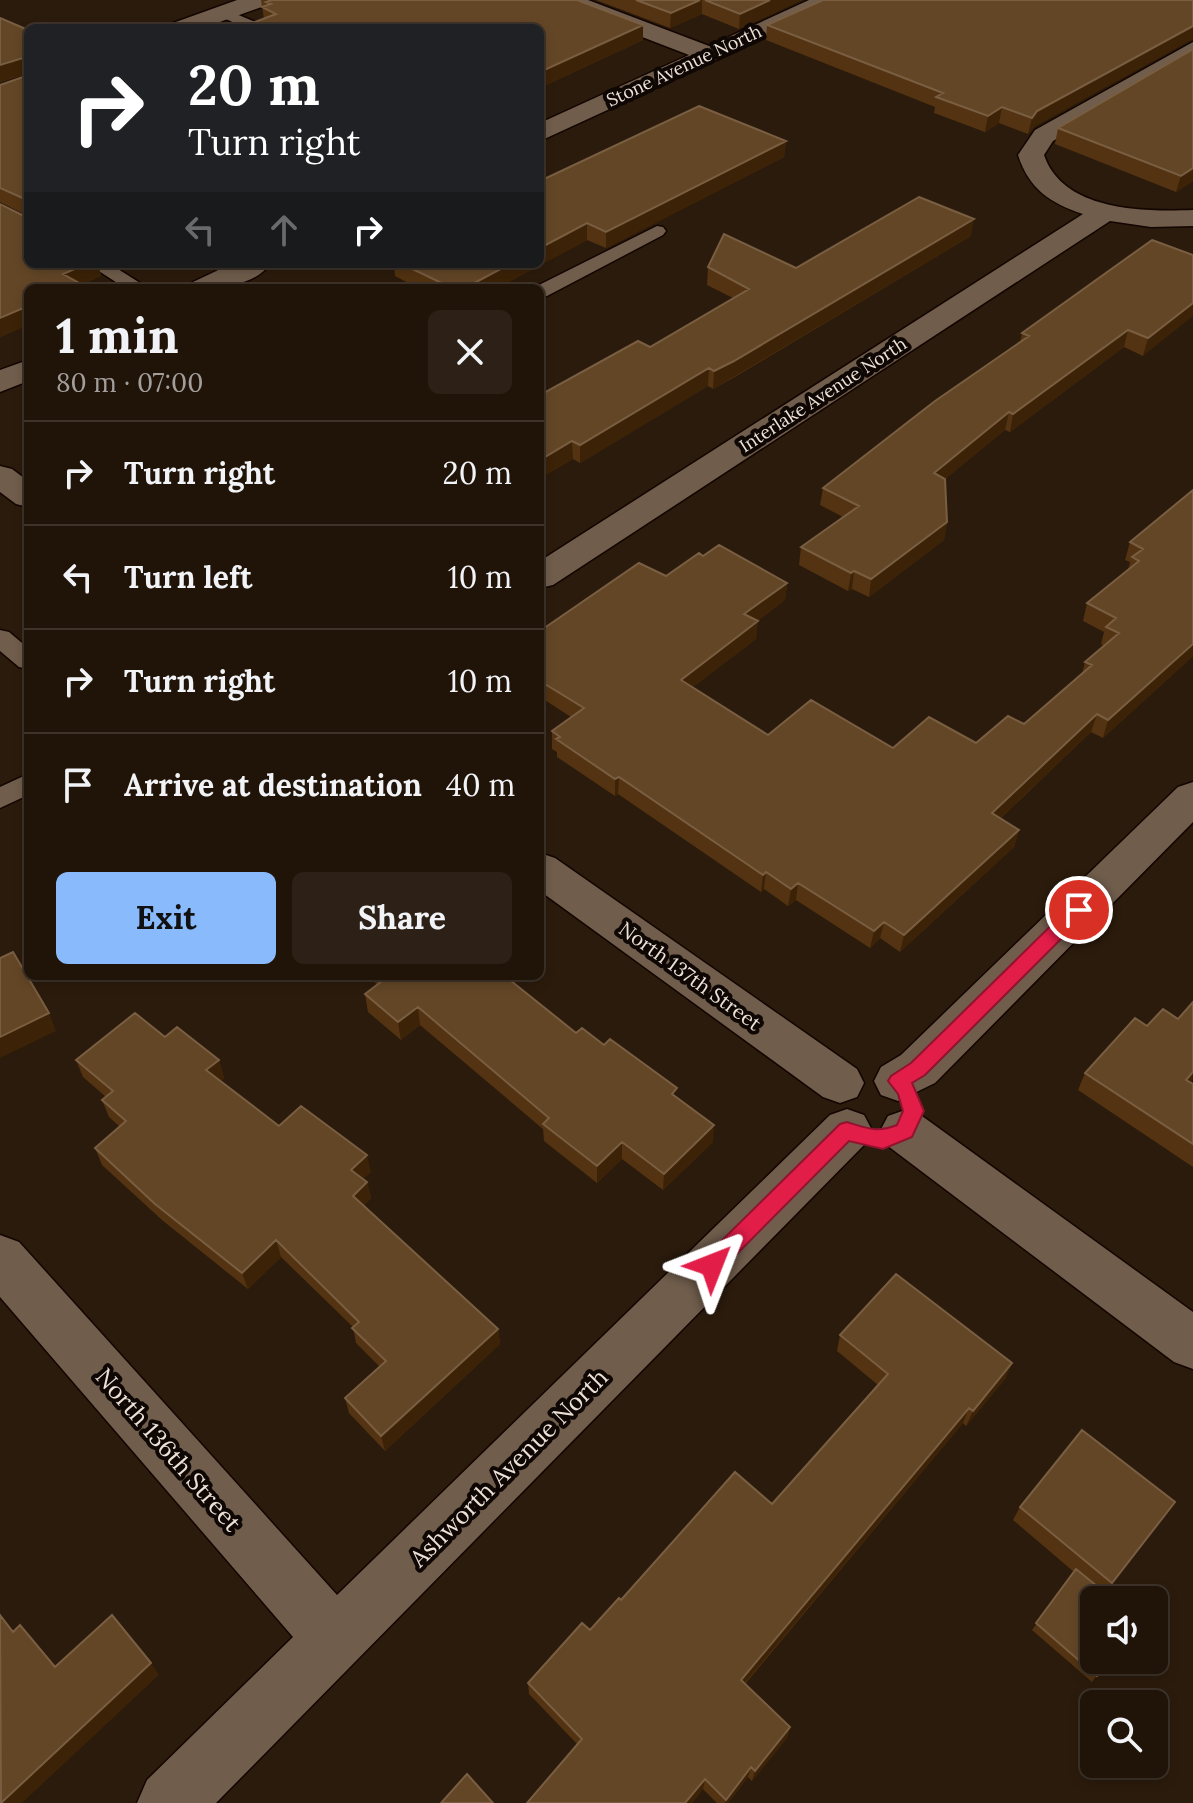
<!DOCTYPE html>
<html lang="en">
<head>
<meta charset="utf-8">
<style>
	body { margin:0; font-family:Lora,serif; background:#2d2117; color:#f1f3f6; height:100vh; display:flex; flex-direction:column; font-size:30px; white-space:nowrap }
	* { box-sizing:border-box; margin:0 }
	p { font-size:26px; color:#a29e9c }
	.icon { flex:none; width:44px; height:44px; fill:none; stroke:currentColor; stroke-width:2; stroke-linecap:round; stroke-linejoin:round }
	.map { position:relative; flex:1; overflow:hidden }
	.panel { position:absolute; left:24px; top:284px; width:520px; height:696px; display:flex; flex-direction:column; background:#201409; border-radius:12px; box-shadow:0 4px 12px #0003,0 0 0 2px #3d332a }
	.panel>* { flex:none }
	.guide { position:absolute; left:24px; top:24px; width:520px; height:244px; border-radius:12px; box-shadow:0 4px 12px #0003,0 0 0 2px #3d332a; background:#202124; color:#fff; overflow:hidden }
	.fabs { position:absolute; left:1080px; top:1586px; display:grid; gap:16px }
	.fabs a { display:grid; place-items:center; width:88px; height:88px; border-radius:12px; background:#201409; box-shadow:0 4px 12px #0003,0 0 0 2px #3d332a; font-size:40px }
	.pin { position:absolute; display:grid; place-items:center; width:68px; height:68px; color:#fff; margin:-34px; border:4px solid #fff; border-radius:50%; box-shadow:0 2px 8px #0007 }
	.me { position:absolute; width:88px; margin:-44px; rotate:45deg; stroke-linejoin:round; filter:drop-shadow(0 0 6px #0008) }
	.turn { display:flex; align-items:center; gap:28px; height:168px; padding:0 32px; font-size:36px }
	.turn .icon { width:104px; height:104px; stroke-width:2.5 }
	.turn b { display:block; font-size:56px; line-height:68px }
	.lanes { display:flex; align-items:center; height:76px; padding:0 32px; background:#0003; justify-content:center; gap:40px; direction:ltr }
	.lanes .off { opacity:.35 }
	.round { display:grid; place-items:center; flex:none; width:84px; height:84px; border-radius:12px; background:#2d2117 }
	.overview { display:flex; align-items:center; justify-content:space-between; height:136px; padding:0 32px }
	h1 { font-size:48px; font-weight:800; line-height:60px }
	.cta { display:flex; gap:16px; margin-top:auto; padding:16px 32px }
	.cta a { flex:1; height:92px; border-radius:12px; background:#88bafc; color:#111; font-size:32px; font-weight:800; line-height:92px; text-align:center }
	.cta a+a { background:#2d2117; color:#f1f3f6 }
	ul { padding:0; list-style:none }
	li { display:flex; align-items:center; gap:24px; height:104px; padding:0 32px; border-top:2px solid #3d332a }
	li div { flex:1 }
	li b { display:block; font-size:30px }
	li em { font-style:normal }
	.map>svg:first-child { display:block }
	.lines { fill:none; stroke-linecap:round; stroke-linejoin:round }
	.lane-casing { stroke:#130500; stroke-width:3 }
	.street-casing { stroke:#130500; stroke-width:3 }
	.lane { fill:#705d4c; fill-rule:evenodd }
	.street { fill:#705d4c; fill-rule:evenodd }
	.wall { fill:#533311 }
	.shaded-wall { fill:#3c2206 }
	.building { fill:#634626; stroke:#795e42; stroke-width:2 }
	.route { fill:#e11d48; stroke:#92132f; stroke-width:2 }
	.labels { text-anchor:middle; stroke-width:8; stroke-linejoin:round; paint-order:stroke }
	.far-street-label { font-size:18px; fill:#ede1d8; stroke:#0e0703 }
	.street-label { font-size:20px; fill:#ede1d8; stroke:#0e0703 }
	.near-street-label { font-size:24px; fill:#ede1d8; stroke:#0e0703 }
</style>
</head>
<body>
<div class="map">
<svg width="1193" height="1803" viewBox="0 0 1193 1803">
	<rect width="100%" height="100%" fill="#2b1b0c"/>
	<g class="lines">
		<g class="lane-casing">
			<path id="lane" d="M224 9 263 25 265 28H246L219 16 217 13Z
				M657 226 663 227 666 231 663 235 547 296 540 298V288H533Z
				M88 264H110L148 288H125Z
				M0 630 9 632 28 648V669L19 667 0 651Z
				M28 774V795L0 808V787Z"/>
		</g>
		<g class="street-casing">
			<path id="street" d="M237 0H270L267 5 203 28H169L173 23Z
				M556 0H588L709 46 809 0H839L836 5 540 141V123L689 55 559 5Z
				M1193 42V59L1053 141 1044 155C1063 211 1143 212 1193 210V226L1151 227 1110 221 553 585 540 588V561L1083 214C1050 203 1029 189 1018 155L1035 130Z
				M231 264H270C253 288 214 288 188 288L193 282Z
				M28 360V381L0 392V370Z
				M0 466 12 469 28 481V507L16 504 0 492Z
				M1193 782V822L935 1083 898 1101 881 1095 874 1081 881 1067 901 1055 1178 787Z
				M540 853 555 858 857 1069 864 1083 857 1097 840 1103 823 1097 540 891Z
				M847 1109 864 1115 872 1130 864 1145 216 1803H137L147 1780 293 1637 0 1297V1235L19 1242 337 1595 830 1115Z
				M905 1110 922 1116 1193 1312V1369L1174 1362 888 1146 880 1131 888 1116Z"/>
		</g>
		<use href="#lane" class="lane"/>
		<use href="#street" class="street"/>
	</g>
	<path class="wall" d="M261 0H577L643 40 540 88V28L264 19Z
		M596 0H802L739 29 702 14 670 28Z
		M1193 0 1034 127 1028 134 999 123 985 132 934 113 935 107 766 40 767 25Z
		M0 18 28 30V264H98L101 276 79 286 80 288H28V325L0 337 22 215 24 214 0 202V85L26 76V74L0 82Z
		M1058 128 1193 181 1176 192 1055 144Z
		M786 141 784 157 606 248 587 240 497 288H418L395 276 394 264H540V181Z
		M971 236 733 378 713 389 708 386 580 463 573 459 540 478V395L650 347 733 298 707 285 708 267 796 268Z
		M1193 255 1143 356 1124 347 1010 432 1005 430 945 479 947 522 944 540 869 597 852 589 848 591 799 565 801 547 843 517 820 505 823 488 1020 342 1022 333Z
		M1193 490V656L1103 738 1091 732 1001 818 1019 830 1014 847 900 952 880 938 870 948 796 900 788 906 764 889 761 892 618 794 615 796 557 757V752L552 749V731L571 717 540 697V631L666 576 703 556 787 583 785 600 757 621 756 639 693 687 768 735 893 748 976 743 1024 724 1082 674 1085 662 1104 646 1101 644 1104 632 1083 621 1087 603 1128 570 1130 562 1125 560 1130 542Z
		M367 976H505L576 1033 677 1098 713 1142 663 1190 622 1159 597 1183 544 1141 543 1129 420 1025 401 1040 368 1012 365 994 378 985Z
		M1193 1002V1079L1190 1082 1193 1084V1167L1078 1090 1085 1073 1147 1026 1178 1019Z
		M165 1037 219 1060 224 1078 220 1081 279 1126 371 1172 363 1179 367 1182 371 1198 364 1205 498 1329 500 1344 385 1451 349 1413 345 1398 380 1367 356 1343 353 1327 281 1257 248 1289 162 1220 102 1165 95 1148 120 1127 109 1117 102 1100 106 1097 83 1077 76 1060Z
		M840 1335 1006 1378 966 1426 963 1423 745 1684 790 1727 787 1738 752 1781 748 1777 728 1803H717L703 1789 692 1803H527L578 1745 529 1694 528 1683 590 1630 621 1600 772 1504 878 1385 837 1351Z
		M1175 1502 1105 1593 1108 1660 1092 1682 1032 1630 1074 1572 1013 1520 1020 1507Z"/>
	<path class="shaded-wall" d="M700 0H702V14L670 28 671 13Z
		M770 0H802L739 29 740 14Z
		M643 25V40L540 88V72Z
		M1193 26V39L1034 127 1028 134 1032 118 1037 111Z
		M26 57 28 73 0 82V65Z
		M1002 107 999 123 985 132 988 116Z
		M786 141 784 157 606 248V232Z
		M1193 168V181L1176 192 1181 176Z
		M974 219 971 236 713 389 714 371Z
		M587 223V240L497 288H465L510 264H540V248Z
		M86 264H98L101 276 79 286 80 288H67L63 274Z
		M1193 303V316L1143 356 1148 338Z
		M28 306V325L0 337V318Z
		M1128 330 1124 347 1010 432 1013 414Z
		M709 368 708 386 580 463V445Z
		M1009 412 1005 430 930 491 934 473Z
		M572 441 573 459 540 478V460Z
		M947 522 944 540 869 597 871 579Z
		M854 571 852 589 848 591 851 573Z
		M787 583 785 600 743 631 744 614Z
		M758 621 756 639 680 697 681 680Z
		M1193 644V656L1103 738 1108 720Z
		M1097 714 1091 732 988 830 992 813Z
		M619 777 618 794 615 796V779Z
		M1019 830 1014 847 900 952 904 935Z
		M766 872 764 889 761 892 763 875Z
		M798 883 796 900 788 906 791 889Z
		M884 922 880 938 870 948 874 931Z
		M418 1007 420 1025 401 1040 398 1022Z
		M49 1013 56 1031 0 1058V1037Z
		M219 1060 224 1078 212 1087 206 1070Z
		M1193 1072V1079L1178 1097 1186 1080Z
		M714 1125 713 1142 663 1190 664 1174Z
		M622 1142V1159L597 1183V1166Z
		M367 1155 371 1172 355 1187 351 1170Z
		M367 1182 371 1198 357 1212 353 1196Z
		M276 1240 281 1257 248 1289 242 1273Z
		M498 1329 500 1344 385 1451 381 1436Z
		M1012 1363 1006 1378 966 1426 973 1411Z
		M969 1408 963 1423 738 1691 741 1680Z
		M151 1663 159 1675 22 1803H1Z
		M790 1727 787 1738 752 1781 755 1771Z
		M751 1767 748 1777 728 1803H725L726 1800Z
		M705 1779 703 1789 692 1803H685Z"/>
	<path class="building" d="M272 0H577L643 25 540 72V28H239L276 14 262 7 271 4 266 2Z
		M636 0H700L671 13Z
		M705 0H770L740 14Z
		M823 0H1193V26L1037 111 1032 118 1002 107 988 116 936 97 943 93 767 25Z
		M0 18 28 30V264H86L63 274 79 283 68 288H28V306L0 318V204L22 215 27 212V200L0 188V85L26 76V57L0 65Z
		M1193 49V168L1181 176 1058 128Z
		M699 106 786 141 606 232 587 223 540 248V181Z
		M919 197 974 219 734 361 714 371 709 368 580 445 572 441 540 460V395L638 341 650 347 749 289 708 267 724 234 796 268Z
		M1152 240 1193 255V303L1148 338 1128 330 1013 414 1009 412 934 473 945 479 947 522 871 579 854 571 851 573 801 547 859 506 823 488 935 401 1029 336 1022 333Z
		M402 264H510L465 288H452Z
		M1193 490V644L1108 720 1097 714 992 813 1019 830 904 935 884 922 874 931 798 883 791 889 766 872 763 875 619 777 615 779 556 739 560 737 552 731 584 708 540 681V631L639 563 666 576 699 553 703 556 719 545 787 583 744 614 758 621 681 680 768 735 811 700 893 748 929 717 976 743 1008 716 1024 724 1092 665 1085 662 1119 633 1106 627 1116 618 1087 603 1139 561 1132 557 1143 549 1130 542Z
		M13 952 49 1013 0 1037V958Z
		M385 976H505L576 1033 582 1028 604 1045 610 1039 677 1088 672 1094 714 1125 664 1174 622 1142 597 1166 543 1124 549 1118 418 1007 398 1022 365 994 386 978Z
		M1193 1002V1072L1186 1080 1193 1084V1144L1085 1073 1135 1018 1147 1026 1163 1009 1178 1019Z
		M135 1013 165 1037 177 1027 219 1060 206 1070 279 1126 301 1106 367 1155 351 1170 367 1182 353 1196 498 1329 381 1436 345 1398 386 1361 352 1328 359 1322 276 1240 242 1273 155 1204 95 1148 126 1121 102 1100 113 1091 76 1060Z
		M896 1274 1012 1363 973 1411 969 1408 741 1680 790 1727 755 1771 751 1767 726 1800 705 1779 685 1803H527L582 1739 528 1683 582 1623 590 1630 619 1598 621 1600 735 1472 772 1504 888 1374 840 1335Z
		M1082 1430 1175 1502 1112 1583 1020 1507Z
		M1076 1569 1114 1600H1094V1660H1108L1097 1676 1036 1623Z
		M0 1615 13 1632 20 1625 55 1667 112 1615 151 1663 1 1803Z
		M467 1774 493 1803H441Z"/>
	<path class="route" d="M1079 903 1088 910 1085 915 925 1075 912 1083 924 1111 912 1137 883 1149 849 1141 719 1272 712 1275 704 1272 701 1265 704 1258 840 1124 847 1122C866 1128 877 1133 897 1125L903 1111 898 1094 888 1081 891 1076 911 1063 1072 905Z"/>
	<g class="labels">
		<g class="far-street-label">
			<text transform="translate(684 66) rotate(-25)" y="6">Stone Avenue North</text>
			<text transform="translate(823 395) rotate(-33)" y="6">Interlake Avenue North</text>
		</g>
		<g class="street-label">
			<text transform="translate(690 976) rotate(36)" y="7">North 137th Street</text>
		</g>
		<g class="near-street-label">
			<text transform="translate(168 1450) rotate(49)" y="8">North 136th Street</text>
			<text transform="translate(509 1468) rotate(-45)" y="8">Ashworth Avenue North</text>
		</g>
	</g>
</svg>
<div class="fabs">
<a><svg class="icon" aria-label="sound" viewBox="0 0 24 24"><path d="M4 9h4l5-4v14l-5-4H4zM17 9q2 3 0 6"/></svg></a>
<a><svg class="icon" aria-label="search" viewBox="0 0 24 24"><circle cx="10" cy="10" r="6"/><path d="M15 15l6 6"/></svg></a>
</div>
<div class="pin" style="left:1079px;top:910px;background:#d93025"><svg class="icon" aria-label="arrive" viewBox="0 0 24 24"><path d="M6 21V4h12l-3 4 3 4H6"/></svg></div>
<svg class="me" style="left:712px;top:1265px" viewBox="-20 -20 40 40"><path d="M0-17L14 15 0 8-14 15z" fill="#e11d48" stroke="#fff" stroke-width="4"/></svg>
<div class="guide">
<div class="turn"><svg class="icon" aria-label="right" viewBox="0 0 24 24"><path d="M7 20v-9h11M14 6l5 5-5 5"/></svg><div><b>20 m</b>Turn right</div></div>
<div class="lanes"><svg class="icon off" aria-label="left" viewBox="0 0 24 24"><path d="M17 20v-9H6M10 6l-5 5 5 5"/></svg><svg class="icon off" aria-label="ahead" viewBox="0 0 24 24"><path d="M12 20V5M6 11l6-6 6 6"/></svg><svg class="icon" aria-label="right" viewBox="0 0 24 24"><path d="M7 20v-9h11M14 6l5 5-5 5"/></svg></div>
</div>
<section class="panel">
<div class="overview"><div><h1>1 min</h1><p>80 m · 07:00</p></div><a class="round"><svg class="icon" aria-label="close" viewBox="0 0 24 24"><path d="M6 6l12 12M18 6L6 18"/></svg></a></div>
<ul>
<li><svg class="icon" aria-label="right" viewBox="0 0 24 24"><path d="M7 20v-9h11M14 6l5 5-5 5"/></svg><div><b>Turn right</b></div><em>20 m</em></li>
<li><svg class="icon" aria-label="left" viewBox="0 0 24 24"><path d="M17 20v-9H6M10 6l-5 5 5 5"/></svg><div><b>Turn left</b></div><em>10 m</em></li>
<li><svg class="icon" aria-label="right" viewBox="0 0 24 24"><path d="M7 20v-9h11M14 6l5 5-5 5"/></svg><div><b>Turn right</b></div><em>10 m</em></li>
<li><svg class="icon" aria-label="arrive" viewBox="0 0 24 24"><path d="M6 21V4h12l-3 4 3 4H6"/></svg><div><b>Arrive at destination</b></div><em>40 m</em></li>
</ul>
<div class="cta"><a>Exit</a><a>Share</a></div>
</section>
</div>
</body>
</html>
